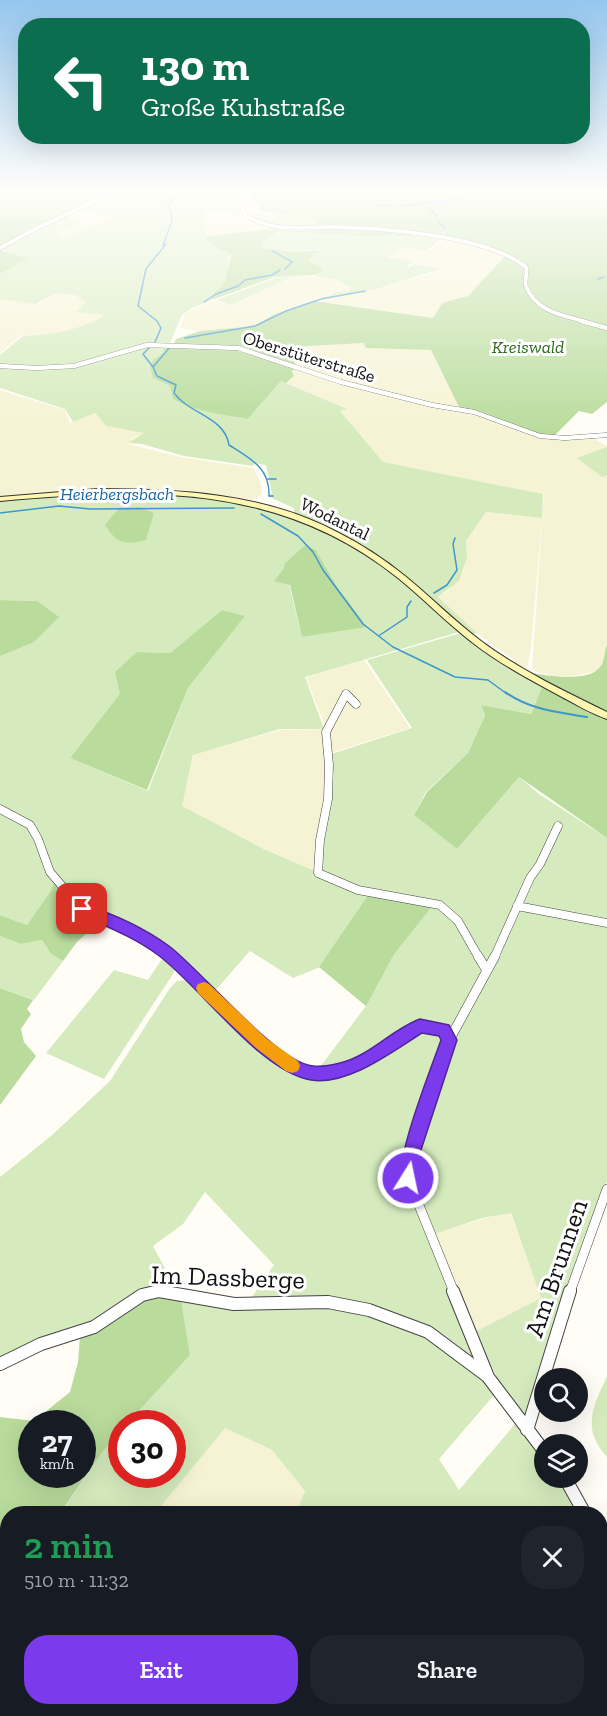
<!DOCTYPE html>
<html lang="en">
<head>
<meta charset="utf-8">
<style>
	body { margin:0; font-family:"Zilla Slab",serif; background:#20242c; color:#f1f3f6; height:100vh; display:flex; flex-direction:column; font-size:22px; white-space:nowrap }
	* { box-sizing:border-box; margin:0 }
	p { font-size:20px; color:#9ea1a6 }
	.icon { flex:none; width:33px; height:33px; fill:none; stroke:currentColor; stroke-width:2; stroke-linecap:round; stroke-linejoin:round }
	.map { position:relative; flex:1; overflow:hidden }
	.details { position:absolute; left:0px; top:1506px; width:608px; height:210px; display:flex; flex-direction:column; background:#171b24; border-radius:24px 24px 0 0; box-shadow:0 6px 24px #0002 }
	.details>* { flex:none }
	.guide { position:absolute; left:18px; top:18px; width:572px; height:126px; border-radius:24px; box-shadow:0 6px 24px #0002; background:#0b6e4f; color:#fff; overflow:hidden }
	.fabs { position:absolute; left:534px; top:1368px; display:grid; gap:12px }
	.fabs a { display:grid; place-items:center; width:54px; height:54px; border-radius:50%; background:#171b24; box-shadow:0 6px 24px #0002; font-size:30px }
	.speed { position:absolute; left:18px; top:1410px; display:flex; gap:12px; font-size:30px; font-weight:700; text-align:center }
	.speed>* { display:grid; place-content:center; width:78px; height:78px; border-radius:50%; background:#171b24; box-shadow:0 6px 24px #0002; line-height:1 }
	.speed small { font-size:15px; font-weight:400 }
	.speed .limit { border:9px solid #d22; background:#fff; color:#111 }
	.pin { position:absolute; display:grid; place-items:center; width:51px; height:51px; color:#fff; margin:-26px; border-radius:12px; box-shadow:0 3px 9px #0006 }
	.me { position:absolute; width:66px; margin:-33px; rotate:10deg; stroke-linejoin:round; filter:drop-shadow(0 0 4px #0008) }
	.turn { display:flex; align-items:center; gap:21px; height:126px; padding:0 24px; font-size:27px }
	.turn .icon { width:78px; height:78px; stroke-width:2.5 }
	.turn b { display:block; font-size:42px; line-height:51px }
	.round { display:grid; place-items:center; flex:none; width:63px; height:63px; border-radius:24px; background:#20242c }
	.summary { display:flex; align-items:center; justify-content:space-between; height:102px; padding:0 24px }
	h1 { font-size:36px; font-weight:600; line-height:45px; color:#1e9e55 }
	.button { display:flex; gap:12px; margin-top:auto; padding:12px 24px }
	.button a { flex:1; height:69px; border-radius:24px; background:#7c3aed; color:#fff; font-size:24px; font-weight:600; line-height:69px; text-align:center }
	.button a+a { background:#20242c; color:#f1f3f6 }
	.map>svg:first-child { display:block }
	.farmland { fill:#f6f3d4 }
	.green { fill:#d5ebbd; fill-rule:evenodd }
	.forest { fill:#b9dc9c; fill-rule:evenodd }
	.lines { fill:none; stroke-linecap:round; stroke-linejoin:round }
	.stream-far1 { stroke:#3f96cf; stroke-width:1.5 }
	.stream { stroke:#3f96cf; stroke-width:2 }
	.street-far4-casing { stroke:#444; stroke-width:4.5 }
	.street-far3-casing { stroke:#444; stroke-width:5 }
	.street-far2-casing { stroke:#444; stroke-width:9 }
	.street-far1-casing { stroke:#444; stroke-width:10 }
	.street-casing { stroke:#444; stroke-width:14 }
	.secondary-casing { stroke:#333; stroke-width:2 }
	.street-far4 { stroke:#fff; stroke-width:4 }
	.street-far3 { stroke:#fff; stroke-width:4.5 }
	.street-far2 { stroke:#fff; stroke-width:8 }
	.street-far1 { stroke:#fff; stroke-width:9 }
	.street { stroke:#fff; stroke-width:12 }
	.secondary { fill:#fff6b0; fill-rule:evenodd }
	.route { fill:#7c3aed; stroke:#51269a; stroke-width:1.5 }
	.slow { fill:#f59e0b }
	.labels { text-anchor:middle; stroke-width:6; stroke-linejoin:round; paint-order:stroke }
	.far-park-label { font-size:18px; font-style:italic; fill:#2f6b1f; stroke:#fff }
	.far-street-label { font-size:18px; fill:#111; stroke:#fff }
	.far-water-label { font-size:18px; font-style:italic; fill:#1768a6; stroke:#fff }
	.near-street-label { font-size:26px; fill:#111; stroke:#fff }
</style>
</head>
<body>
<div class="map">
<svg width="607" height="1716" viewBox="0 0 607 1716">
	<rect width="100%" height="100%" fill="#fffdf5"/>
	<path class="farmland" d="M258 208 259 211 271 214 249 216 254 221 274 228 207 236 204 210 242 214V210Z
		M79 210 98 214 117 216 67 237 56 235 80 223 66 216Z
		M443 239 508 254 468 296 442 303 433 318 320 301 341 294 376 289 433 273 426 265 411 263 410 260 386 258 387 255H395L401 248 431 250Z
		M293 276H318L335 279 350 287V291L337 292 321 297 273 315 255 326 200 331 180 328 185 314 198 307 217 300 231 305Z
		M56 293 75 295 86 301 77 312 106 315 89 325 40 337 22 335 0 353V299L39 304Z
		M364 343 366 348 431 350 459 407 407 399 296 367 289 347Z
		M294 369 395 398 465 410 539 437H591L607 446 601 477 607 475V645L603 665 598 671 574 676H553L532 670 544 491 543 494 383 462 340 411 346 409 286 383 291 380Z
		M0 390 65 410 70 423 95 413 106 426 145 433 134 438 128 444 180 457 253 468 260 481 262 494 252 500 190 491 112 488 0 497Z
		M486 512 542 518 531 647 527 670 477 633 438 597 449 590 464 571 466 541Z
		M364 660 410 728 330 753 314 871 265 849 181 806 194 754 281 730 326 729 306 677Z
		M510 1212 541 1298 475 1331 435 1234 482 1219Z
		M225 1428 272 1450 305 1491 296 1513H165L162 1505Z
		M44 1708 204 1709 198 1716H37Z"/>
	<path class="green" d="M117 192H235L243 214 204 211 206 238 224 252 231 253C225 263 231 274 225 283 221 289 214 293 209 298L215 299 192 308 182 315 170 343 134 346 105 358 52 368 0 365V355L23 336C51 335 81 330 105 315L76 312 86 302 75 295 56 293 36 304 0 299V274L28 258 0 249 66 216 81 223 56 235 66 237 116 217 79 210Z
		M271 214 313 219 318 227H274L247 216Z
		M278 231 427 236 442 239 427 250 401 248 395 255H387L386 258 410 260 412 263 404 269 415 264 440 269 376 289 315 301 337 292 350 291V287L335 279 314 275 319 273 316 263 309 261 314 253 321 251V249L290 252 264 248 261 244Z
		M293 276 231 305 217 300 275 278Z
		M166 344 165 351 154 359V378L170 386 173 399 183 404 207 411 248 419 281 381 347 409 340 411 383 462 543 494 542 518 486 512 466 541 467 558 459 581 438 597 477 633 473 634C414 583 368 541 294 513V508L267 496 272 493 266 465 255 463 253 466 184 456 142 444 128 443 144 433 106 426 95 413 73 422 65 409 0 388V367L55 369 129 349Z
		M607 447V475L602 477 577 458Z
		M134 491C163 494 192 495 221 499 273 506 329 528 372 558 403 580 431 607 459 632L305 677 324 729H280L193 755 182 806 264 849 319 873 334 776 331 754 412 728 367 660 461 633 506 667 542 687 531 714 481 705 485 717 468 753 426 792 414 815 457 849 519 777 539 794 607 838V1181L575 1267 525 1422C503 1393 489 1364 476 1331L541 1298 511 1213 482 1218 435 1234 412 1173 438 1081 452 1042 447 1024C409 1012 378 1052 344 1064 337 1067 328 1066 320 1067L366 1006 320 967 293 978 250 951 213 993 166 949 145 934 86 906 53 872 38 848 50 878 55 882 52 891 27 925 0 915V656L37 601 0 600V501ZM305 545 316 550 336 585 366 627 302 637 285 568V563ZM222 610 244 617 188 688 148 791 70 758 121 694 137 652 170 653Z
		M0 936 21 944 42 940 51 954 63 961 34 1000 0 988Z
		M164 956 176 967 173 974 104 1079 46 1053 114 970 148 980Z
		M185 980 192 983 299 1074 320 1079 346 1073 416 1031 432 1029 439 1034 442 1043 405 1160 404 1175 478 1359 474 1362 372 1307 249 1301 274 1265 205 1192 183 1224 153 1246 174 1285 147 1290 111 1314 0 1360V1177L51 1136 110 1081 170 988 177 981Z
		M181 1299 327 1306 367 1313 429 1335 479 1373 494 1395 439 1459 459 1490 515 1424 544 1457V1478H561L580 1513H296L305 1491 272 1450 225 1428 162 1505 165 1513 60 1514 104 1450 121 1431 122 1474H172V1424L128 1423 190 1355Z
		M607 1376V1457C581 1428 593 1407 607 1376Z
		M600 1570 607 1595V1656L600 1664Z
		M7 1585 8 1708 44 1709 37 1716H0V1594Z
		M211 1708H380V1709L376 1716H208Z
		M472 1709H564L558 1716H479Z"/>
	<path class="forest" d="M0 192H114L0 247Z
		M248 192H607V402L592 414 579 411 553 437 541 436 459 407 431 350 366 348 364 343 289 347 296 367 239 347 174 344 176 339 200 331 255 326 273 315 315 301 433 318 442 303 468 296 508 253 470 243 428 236H362L278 231 261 244 264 248 290 252 323 250 314 253 309 261 321 267 322 271 314 275 274 277 215 299 209 298 225 283 231 254C222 251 213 246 206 240L207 236 274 228 318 227 313 219 259 211V207Z
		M0 250 28 258 0 274Z
		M172 345 236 349 294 369 292 372 294 376 286 383 281 381 248 419C223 414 195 412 173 399L170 386 153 378 150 366 154 359 164 352 163 349Z
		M139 507 154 513 146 540C125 545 117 544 105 525L119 508Z
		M305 545 316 550 336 585 367 627 302 637 290 585 274 581 284 568 285 563Z
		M0 600 37 601 59 617 34 642 0 656Z
		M222 610 245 616 188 688 147 790 70 758 120 694 115 672 137 652 170 653Z
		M607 645V713L532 673C548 676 590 682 600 667 605 662 604 652 607 645Z
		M542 687 607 719V838L519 777 457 849 414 815 427 792 468 753 485 716 481 705 531 714Z
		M54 882 81 910 99 922 77 942 63 961 51 954 42 940 21 944 0 936V915L27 925 51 891Z
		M369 894 434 904 394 954 366 1006 319 967Z
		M0 988 33 1000 27 1009 31 1014 21 1029 24 1042 36 1056 0 1105Z
		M156 1294 181 1299 190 1355 128 1423 122 1424 121 1431 104 1450 60 1513 8 1514 7 1585 0 1594V1417L34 1421 70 1392 78 1362 80 1336ZM32 1424H82V1474H32Z"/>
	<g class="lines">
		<path class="stream-far1" d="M435 202 430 208 437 217
			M378 205 391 206
			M400 206 452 200 485 192
			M441 207 446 201
			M437 220 445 229
			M273 251 292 262 285 269
			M598 279 604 277
			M204 302 216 294 238 286 245 280 272 275 280 270
			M185 338 255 326 286 311 321 299 365 291
			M155 342 161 328 157 321 138 306 146 269 166 244 163 245 172 221 171 211 168 205 175 196
			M150 347 143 354 153 367
			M170 347 153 367 157 376 176 385 174 393C189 414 225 417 229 445 251 459 270 468 269 496H273
			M268 479H276
			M0 513 59 506 90 509 234 508
			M261 514 298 536 313 552 323 570 363 624 393 647 455 677 488 680 507 694
			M434 593 447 585 457 570 453 544 455 538
			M380 635 407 617V607L411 601"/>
		<path class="stream" d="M505 692C530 710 558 712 587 717"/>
		<g class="street-far4-casing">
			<path id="street-far4" d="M236 192 245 215C274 233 302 227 334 227 384 228 488 236 526 267 528 273 524 280 526 286 536 312 563 315 586 322
				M0 194V197
				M0 248 39 227 115 192"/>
		</g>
		<g class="street-far3-casing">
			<path id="street-far3" d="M581 321 607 328
				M0 366 37 368 74 366 147 345 238 348 341 382 432 405 474 412 540 436 565 438 607 435"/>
		</g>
		<g class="street-far2-casing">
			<path id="street-far2" d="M356 704 346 694 326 732 329 765 328 799 320 840 318 873 358 890 440 905 458 921 479 958
				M0 809 30 825 38 839 50 872 82 909 140 936 172 958
				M517 906 607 923
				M494 958 530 878 540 864 558 826"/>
		</g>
		<g class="street-far1-casing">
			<path id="street-far1" d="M170 956C197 982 280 1072 314 1074 353 1076 389 1046 420 1025L444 1030 449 1040
				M478 956 486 969
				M154 1292H166
				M454 1292 408 1178 411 1156 446 1046 495 956
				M570 1292 607 1189"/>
		</g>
		<g class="street-casing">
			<path id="street" d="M453 1291 488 1377 544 1451
				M0 1364 41 1344 94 1327 142 1295 159 1291 234 1304 328 1302 369 1310 428 1332 487 1376
				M527 1430 570 1291
				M565 1478 585 1514
				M600 1553 607 1572"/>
		</g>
		<g class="secondary-casing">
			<path id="secondary" d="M98 489C179 489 264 493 337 532 361 544 384 559 405 576 431 597 454 621 481 641 520 670 564 691 607 712V719C592 714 577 705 562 697 532 681 500 664 473 643 447 623 424 599 398 578 278 482 144 488 0 501V497Z
				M607 1662V1685L600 1688V1665Z
				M563 1708H585L581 1716H560Z"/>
		</g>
		<use href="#street-far4" class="street-far4"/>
		<use href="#street-far3" class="street-far3"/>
		<use href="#street-far2" class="street-far2"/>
		<use href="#street-far1" class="street-far1"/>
		<use href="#street" class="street"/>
		<use href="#secondary" class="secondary"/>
	</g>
	<linearGradient id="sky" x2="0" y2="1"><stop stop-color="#95c6ee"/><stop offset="0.44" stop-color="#fffefa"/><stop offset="1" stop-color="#fffefa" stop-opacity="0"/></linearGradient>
	<rect width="607" height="432" fill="url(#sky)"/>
	<path class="route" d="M82 904C111 913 144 928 169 946 201 970 277 1063 313 1066 320 1067 332 1065 340 1063 370 1056 392 1029 420 1019L449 1025 457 1040 419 1156 414 1184 408 1186 402 1184C393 1163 432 1066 441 1040L439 1036 422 1033C393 1051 348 1086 311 1080 260 1072 200 986 158 955 134 937 105 926 77 913L75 909 77 906Z"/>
	<path class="slow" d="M204 982 209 984 267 1039 298 1061 300 1066 298 1071 292 1073 286 1071 256 1048 198 993 196 988 198 984Z"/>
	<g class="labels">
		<g class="far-park-label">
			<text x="528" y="353">Kreiswald</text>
		</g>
		<g class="far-street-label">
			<text transform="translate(309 357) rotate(17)" y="6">Oberstüterstraße</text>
			<text transform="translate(335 519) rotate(26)" y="6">Wodantal</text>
		</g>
		<g class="far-water-label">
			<text x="117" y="500">Heierbergsbach</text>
		</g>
		<g class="near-street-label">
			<text transform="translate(556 1268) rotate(-71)" y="9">Am Brunnen</text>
			<text transform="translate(228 1277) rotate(2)" y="9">Im Dassberge</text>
		</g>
	</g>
</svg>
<div class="fabs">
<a><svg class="icon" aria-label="search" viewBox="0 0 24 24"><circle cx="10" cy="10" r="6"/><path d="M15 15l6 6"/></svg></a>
<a><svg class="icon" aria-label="layers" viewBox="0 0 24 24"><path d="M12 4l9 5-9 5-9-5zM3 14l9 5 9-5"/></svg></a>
</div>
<div class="speed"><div>27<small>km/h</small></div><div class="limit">30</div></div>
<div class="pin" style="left:82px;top:909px;background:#d93025"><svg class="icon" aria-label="arrive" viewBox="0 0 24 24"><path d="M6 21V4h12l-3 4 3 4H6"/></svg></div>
<svg class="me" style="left:408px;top:1178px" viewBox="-20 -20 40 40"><circle r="17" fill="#7c3aed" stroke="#fff" stroke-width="3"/><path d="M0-11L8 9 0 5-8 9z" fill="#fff"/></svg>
<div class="guide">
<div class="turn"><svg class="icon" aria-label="left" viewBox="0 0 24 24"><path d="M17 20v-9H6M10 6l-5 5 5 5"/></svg><div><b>130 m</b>Große Kuhstraße</div></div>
</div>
<section class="details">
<div class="summary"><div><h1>2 min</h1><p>510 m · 11:32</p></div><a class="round"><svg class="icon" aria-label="close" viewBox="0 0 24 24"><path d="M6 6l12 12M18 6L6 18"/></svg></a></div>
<div class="button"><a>Exit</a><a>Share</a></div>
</section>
</div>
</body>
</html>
